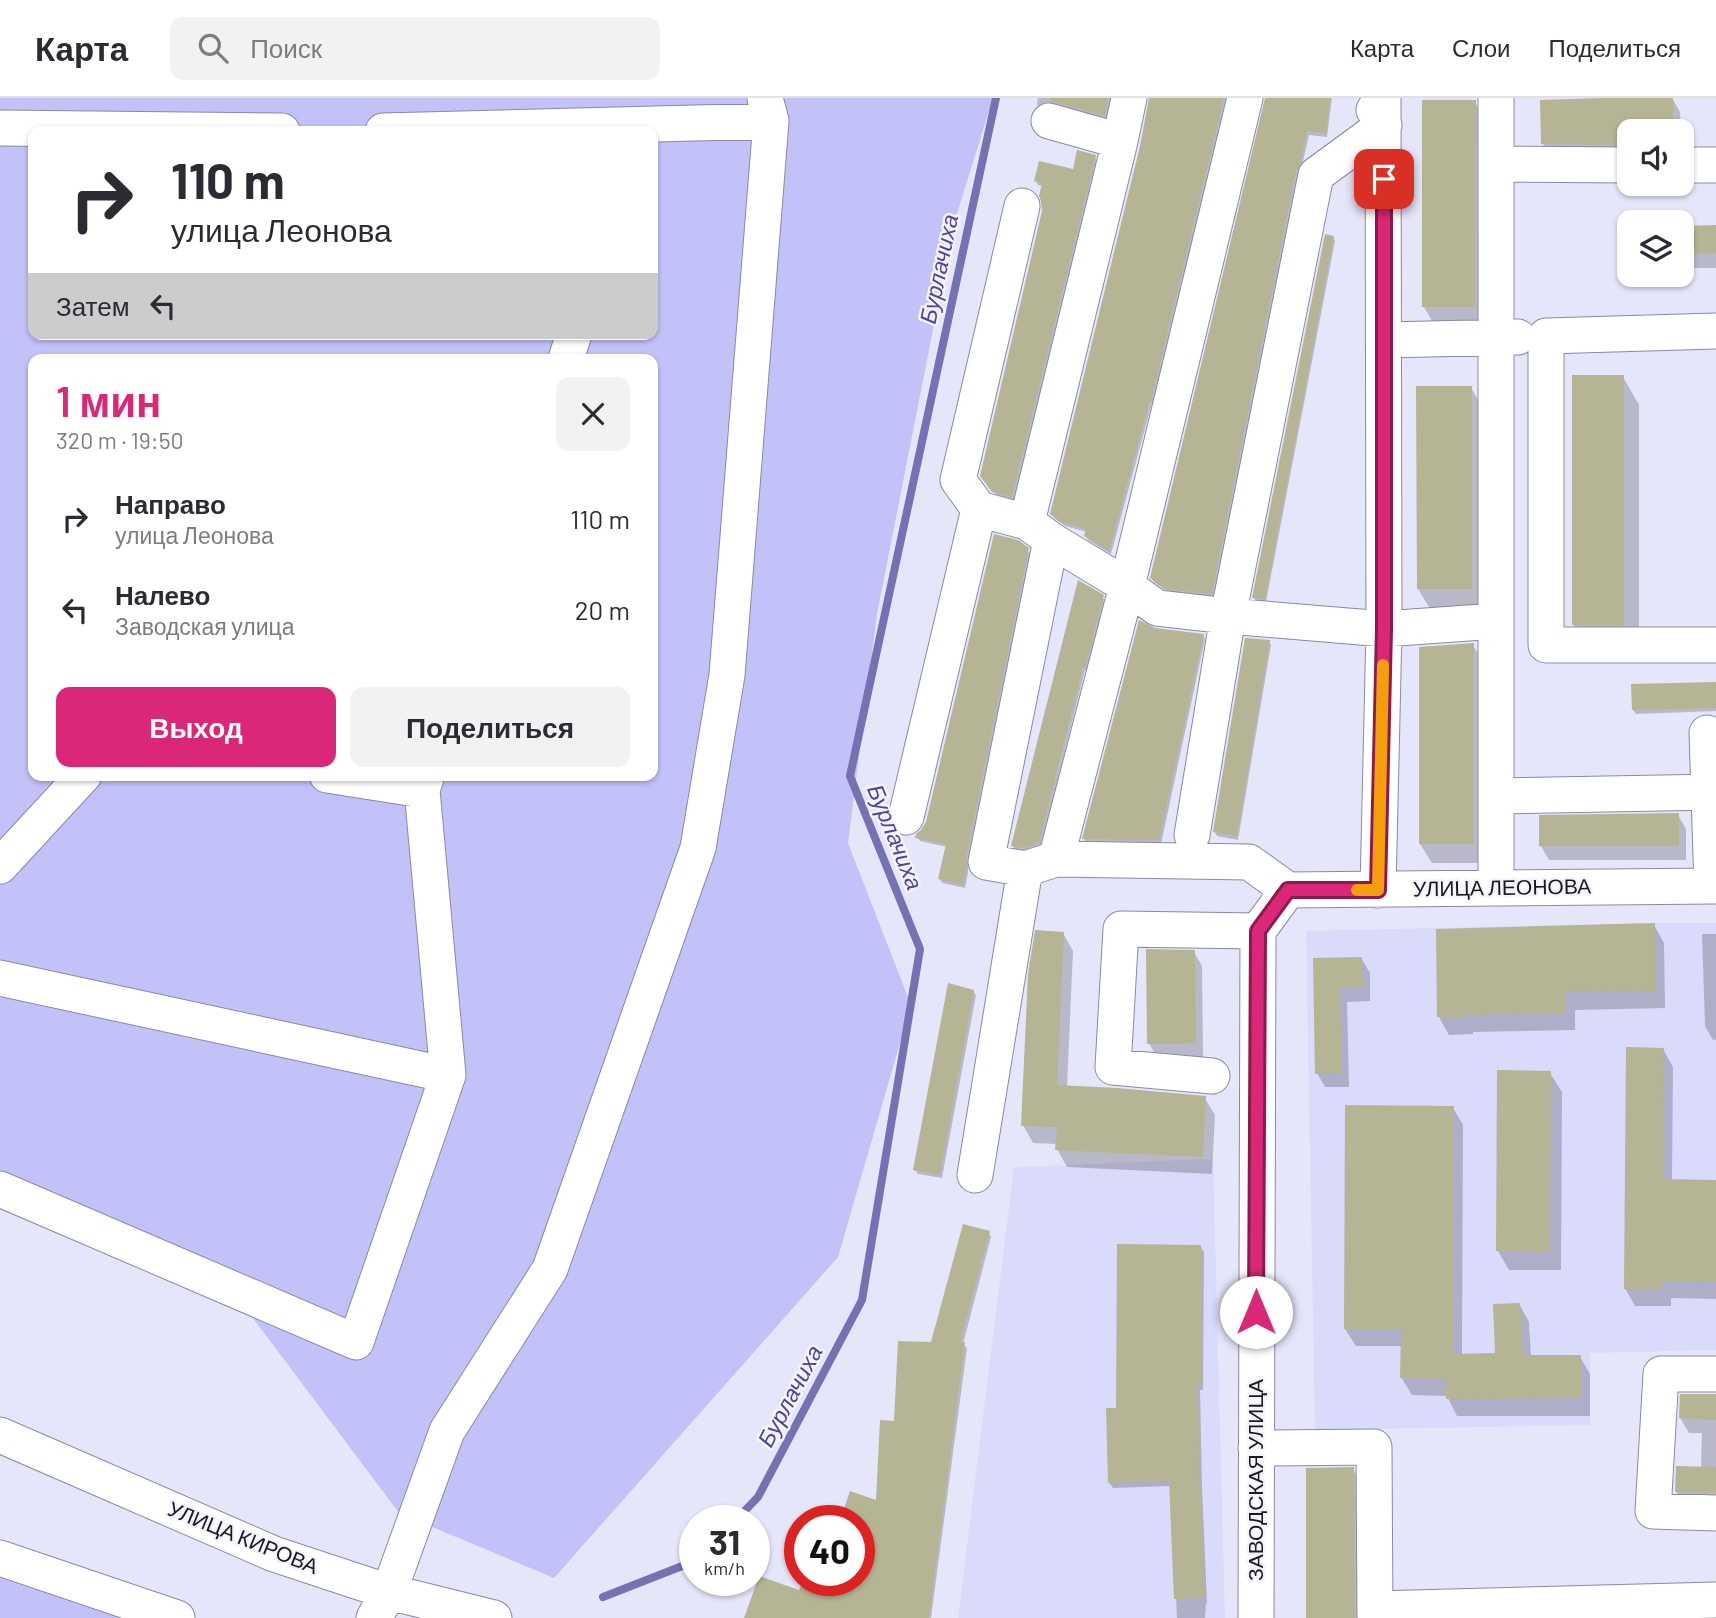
<!DOCTYPE html>
<html lang="ru">
<head>
<meta charset="utf-8">
<style>
	body { margin:0; font-family:Barlow,sans-serif; background:#f2f2f3; color:#2b2b33; height:100vh; display:flex; flex-direction:column; font-size:26px; white-space:nowrap }
	* { box-sizing:border-box; margin:0 }
	p { font-size:23px; color:#7c7c81 }
	.icon { flex:none; width:38px; height:38px; fill:none; stroke:currentColor; stroke-width:2; stroke-linecap:round; stroke-linejoin:round }
	.map { position:relative; flex:1; overflow:hidden }
	.details { position:absolute; left:28px; top:256px; width:630px; height:427px; display:flex; flex-direction:column; background:#fff; border-radius:14px; box-shadow:0 2px 5px #0004 }
	.details>* { flex:none }
	.guide { position:absolute; left:28px; top:28px; width:630px; height:214px; border-radius:14px; box-shadow:0 2px 5px #0004; background:#fff; color:#2b2b33; overflow:hidden }
	.buttons { position:absolute; left:1617px; top:21px; display:grid; gap:14px }
	.buttons a { display:grid; place-items:center; width:77px; height:77px; border-radius:14px; background:#fff; box-shadow:0 2px 5px #0004; font-size:35px }
	.speed { position:absolute; left:679px; top:1407px; display:flex; gap:14px; font-size:35px; font-weight:700; text-align:center }
	.speed>* { display:grid; place-content:center; width:91px; height:91px; border-radius:50%; background:#fff; box-shadow:0 2px 5px #0004; line-height:1 }
	.speed small { font-size:18px; font-weight:400 }
	.speed .limit { border:10px solid #d22; background:#fff; color:#111 }
	.pin { position:absolute; display:grid; place-items:center; width:60px; height:60px; color:#fff; margin:-30px; border-radius:14px; box-shadow:0 4px 10px #0006 }
	.me { position:absolute; width:77px; margin:-38px; rotate:0deg; stroke-linejoin:round; filter:drop-shadow(0 0 5px #0008) }
	.turn { display:flex; align-items:center; gap:24px; height:147px; padding:0 28px; font-size:32px }
	.turn .icon { width:91px; height:91px; stroke-width:2.5 }
	.turn b { display:block; font-size:49px; line-height:60px }
	.then { display:flex; align-items:center; height:66px; padding:0 28px; background:#0003; gap:14px; font-size:26px }
	.round { display:grid; place-items:center; flex:none; width:74px; height:74px; border-radius:14px; background:#f2f2f3 }
	.summary { display:flex; align-items:center; justify-content:space-between; height:119px; padding:0 28px }
	h1 { font-size:42px; font-weight:600; line-height:52px; color:#db2777 }
	.cta { display:flex; gap:14px; margin-top:auto; padding:14px 28px }
	.cta a { flex:1; height:80px; border-radius:14px; background:#db2777; color:#fff; font-size:28px; font-weight:600; line-height:80px; text-align:center }
	.cta a+a { background:#f2f2f3; color:#2b2b33 }
	ul { padding:0; list-style:none }
	li { display:flex; align-items:center; gap:21px; height:91px; padding:0 28px }
	li div { flex:1 }
	li b { display:block; font-size:26px }
	li em { font-style:normal }
	header { display:flex; align-items:center; gap:42px; box-sizing:border-box; height:98px; padding:0 35px; background:#fff; border-bottom:2px solid #e1e1e2 }
	header strong { font-size:33px }
	nav { display:flex; gap:38px; margin-inline-start:auto; font-size:24px }
	.search { width:490px; height:63px; background:#f2f2f3; display:flex; align-items:center; gap:18px; box-sizing:border-box; padding:0 24px; border-radius:14px; color:#7c7c81; font-size:26px }
	.map>svg:first-child { display:block }
	.built { fill:#dadafb }
	.green { fill:#c2c1f8; fill-rule:evenodd }
	.shadow { fill:#0003 }
	.lines { fill:none; stroke-linecap:round; stroke-linejoin:round }
	.stream { stroke:#7572b4; stroke-width:8 }
	.building { fill:#b5b494 }
	.minor-casing { stroke:#8989a7; stroke-width:37 }
	.minor { stroke:#fff; stroke-width:35 }
	.route-casing { stroke:#8e194d; stroke-width:18 }
	.route { stroke:#db2777; stroke-width:12 }
	.slow { stroke:#f59e0b; stroke-width:12 }
	.labels { text-anchor:middle; stroke-width:5; stroke-linejoin:round; paint-order:stroke }
	.street-label { font-size:21px; fill:#191824; stroke:#f4f5fb }
	.water-label { font-size:23px; font-style:italic; fill:#5040a7; stroke:#f4f5fb }
</style>
</head>
<body>
<header>
<strong>Карта</strong>
<div class="search"><svg class="icon" aria-label="search" viewBox="0 0 24 24"><circle cx="10" cy="10" r="6"/><path d="M15 15l6 6"/></svg>Поиск</div>
<nav><a>Карта</a><a>Слои</a><a>Поделиться</a></nav>
</header>
<div class="map">
<svg width="1716" height="1520" viewBox="0 0 1716 1520">
	<rect width="100%" height="100%" fill="#e6e6fa"/>
	<path class="built" d="M1655 825H1716V1252L1590 1255V1327L1315 1332 1306 833Z
		M1213 1061 1225 1520H958L1014 1069Z"/>
	<path class="green" d="M0 0H993L954 125 877 516 848 745 911 907 838 1159 554 1480 399 1415 229 1188 0 1089ZM33 33H653V236H33ZM33 261H653V677H33Z
		M0 1462 190 1520H0Z"/>
	<path class="shadow" d="M1038 0H1111L1106 21 1058 7H1047L1039 10 1037 6Z
		M1150 0H1227L1153 306 1152 305 1111 456 1088 442 1086 438 1087 434 1065 428 1054 420 1052 416 1141 48Z
		M1266 0H1332L1327 39 1309 37 1301 72 1298 78 1214 499 1168 494 1154 484 1152 479Z
		M1672 0 1680 14 1681 33H1629V61L1552 60 1543 46Z
		M1475 4 1486 23 1485 228H1435L1424 209Z
		M1095 59 1097 63 1014 402 996 397 984 382 1043 113V88L1038 87 1036 83 1074 73Z
		M1716 129V170H1682V130Z
		M1333 139 1335 143 1266 504 1256 503 1254 500Z
		M1623 279 1639 307V555H1590L1573 526Z
		M1471 290 1488 318 1487 519H1435L1418 491Z
		M1027 452 1030 456 968 765V775L965 790 942 785 940 781 947 749 920 743 917 739 927 724Z
		M1102 499 1105 503 1087 573 1085 572 1041 749 1027 754 1015 752 1013 748Z
		M1140 524 1154 532 1203 537 1205 541 1161 746 1086 745 1084 741Z
		M1269 543 1271 547 1238 742 1217 738 1215 734Z
		M1473 547 1484 566V765H1432L1420 746Z
		M1716 585V613L1636 616 1633 612Z
		M1678 717 1686 731V762H1549L1541 748Z
		M1654 827 1664 845 1665 910 1575 912V932L1473 934V936L1449 937 1439 919Z
		M1063 835 1073 853 1067 989 1204 999 1215 1017 1212 1076 1067 1069 1057 1051V1046L1033 1045 1023 1027Z
		M1702 836H1716V942H1713L1705 928Z
		M1194 854 1202 868 1203 959 1157 960 1149 945Z
		M1361 860 1370 875V903L1347 904 1349 989H1325L1317 975 1314 862Z
		M973 893 976 897 942 1080 918 1076 915 1072Z
		M1663 951 1673 969 1672 1083 1716 1084V1201L1671 1200V1208H1635L1625 1190Z
		M1550 975 1562 994 1561 1172H1509L1498 1153Z
		M1453 1010 1463 1027 1462 1257H1497L1519 1206 1529 1224 1531 1259H1580L1590 1276V1318H1457L1447 1298 1412 1297 1401 1279 1402 1248H1356L1345 1231Z
		M989 1135 991 1139 963 1246 967 1250 931 1520H746L800 1495 859 1482 896 1325 933 1246Z
		M1200 1148 1204 1154 1203 1292H1200L1202 1389 1207 1505H1206L1205 1520H1177L1171 1388 1113 1390 1109 1384Z
		M1682 1298H1716V1409L1685 1408 1676 1393 1701 1370 1702 1335H1689L1680 1320Z
		M1353 1371 1369 1400 1370 1520H1307Z"/>
	<g class="lines">
		<path class="stream" d="M735 1423 758 1399 862 1202 920 851 850 678 996 0
			M603 1499 695 1463"/>
	</g>
	<path class="building" d="M1050 0H1108L1105 18 1050 3Z
		M1149 0H1224L1151 303 1150 302 1109 454 1084 438 1086 431 1061 424 1050 416 1140 48Z
		M1265 0H1330L1326 36 1307 33 1300 67 1296 73 1212 496 1165 491 1150 480Z
		M1602 0H1673L1674 33H1629V47L1541 46 1540 2Z
		M1422 2H1476L1475 209H1422Z
		M1077 52 1096 57 1012 399 992 394 980 378 1042 113 1041 103 1039 98 1042 85 1034 83 1039 63 1073 71Z
		M1716 127V155L1682 156V128Z
		M1325 136 1334 138 1265 501 1252 500Z
		M1572 277H1624V527H1572Z
		M1416 288H1472V491H1417Z
		M994 436 1018 442 1029 450 966 760 967 770 963 787 938 781 946 746 915 740 916 736 921 732 926 724Z
		M1078 482 1104 497 1085 570 1083 569 1039 745 1024 750 1011 748Z
		M1139 522 1155 530 1204 536 1159 742 1082 741Z
		M1245 540 1270 542 1237 738 1213 734Z
		M1474 545V746H1419V549Z
		M1716 584V610L1632 612 1631 586Z
		M1679 715V748H1539V717Z
		M1655 825 1656 893 1565 894V915L1463 917V919H1437L1436 831Z
		M1035 832 1064 834 1057 987 1117 990 1206 998 1203 1059 1055 1052 1057 1029 1021 1028 1028 876Z
		M1146 851 1195 852 1196 945 1147 946Z
		M1362 859 1363 889 1340 890 1342 975 1315 976 1313 860Z
		M948 885 974 892 940 1077 913 1072Z
		M1626 949 1664 950 1663 1081 1716 1082V1184L1662 1183V1191H1624Z
		M1497 972 1551 973 1550 1153H1496Z
		M1345 1007 1454 1008 1453 1256 1495 1255 1493 1206 1520 1205 1523 1257H1581V1300L1446 1301V1281L1400 1280 1401 1231H1344Z
		M963 1126 990 1133 960 1244H965L929 1520H744L759 1478 799 1492 804 1482H859V1423H840L850 1393 876 1402 880 1322 894 1323 898 1243 931 1244Z
		M1117 1146 1201 1147V1287H1198L1200 1382 1205 1500 1174 1501 1169 1383 1108 1385 1106 1310H1116Z
		M1680 1296H1716V1322L1679 1320Z
		M1676 1368 1716 1369V1395L1675 1394Z
		M1354 1369 1355 1520H1306V1370Z"/>
	<g class="lines">
		<g class="minor-casing">
			<path id="minor" d="M1496 0V66L1629 67
				M1049 23 1120 43
				M0 30 282 33
				M383 33 771 23
				M1682 67H1716
				M1022 108 958 382 979 411 1027 424 1051 442 1127 488 1157 510 1228 518 1384 531 1496 523
				M1716 233 1546 238V547H1716
				M1384 242 1518 239
				M566 261 574 236
				M1027 424 1120 43 1129 0
				M1051 442 986 764 1025 771 1056 761 1249 764 1288 792
				M1707 635 1712 788
				M327 677 422 692
				M1496 698 1716 694
				M906 719 979 411
				M1192 737 1228 518 1316 77 1384 27 1374 12
				M1056 761 1127 488 1245 0
				M0 768 84 677
				M1496 790V66
				M1288 792 1716 788
				M1378 792 1384 531 1383 0
				M0 880 448 977
				M1212 978 1113 969 1121 831 1258 833
				M975 1077 1025 771
				M0 1091 356 1244 448 977 422 692 427 677
				M1716 1276H1661L1653 1413 1716 1415
				M0 1337 274 1456 389 1494 494 1520
				M1256 1350 1374 1349 1375 1520
				M0 1460 177 1520
				M1375 1511 1716 1502
				M374 1520 389 1494 447 1333 550 1171 698 750 727 577 771 23 765 0
				M1256 1520 1258 833 1288 792"/>
		</g>
		<use href="#minor" class="minor"/>
	</g>
	<g class="lines">
		<g class="route-casing">
			<path id="route" d="M1256 1214 1258 833 1288 792H1378L1384 531V81"/>
		</g>
		<use href="#route" class="route"/>
		<path class="slow" d="M1357 792H1378L1383 567"/>
	</g>
	<g class="labels">
		<g class="street-label">
			<text transform="translate(1502 790) rotate(-1)" y="7">УЛИЦА ЛЕОНОВА</text>
			<text transform="translate(1256 1382) rotate(-90)" y="7">ЗАВОДСКАЯ УЛИЦА</text>
			<text transform="translate(243 1440) rotate(22)" y="7">УЛИЦА КИРОВА</text>
		</g>
		<g class="water-label">
			<text transform="translate(939 171) rotate(-78)" y="8">Бурлачиха</text>
			<text transform="translate(895 739) rotate(68)" y="8">Бурлачиха</text>
			<text transform="translate(790 1298) rotate(-62)" y="8">Бурлачиха</text>
		</g>
	</g>
</svg>
<div class="buttons">
<a><svg class="icon" aria-label="sound" viewBox="0 0 24 24"><path d="M4 9h4l5-4v14l-5-4H4zM17 9q2 3 0 6"/></svg></a>
<a><svg class="icon" aria-label="layers" viewBox="0 0 24 24"><path d="M12 4l9 5-9 5-9-5zM3 14l9 5 9-5"/></svg></a>
</div>
<div class="speed"><div>31<small>km/h</small></div><div class="limit">40</div></div>
<div class="pin" style="left:1384px;top:81px;background:#d93025"><svg class="icon" aria-label="arrive" viewBox="0 0 24 24"><path d="M6 21V4h12l-3 4 3 4H6"/></svg></div>
<svg class="me" style="left:1256px;top:1214px" viewBox="-20 -20 40 40"><circle r="19" fill="#fff"/><path d="M0-13L10 11 0 6-10 11z" fill="#db2777"/></svg>
<div class="guide">
<div class="turn"><svg class="icon" aria-label="right" viewBox="0 0 24 24"><path d="M7 20v-9h11M14 6l5 5-5 5"/></svg><div><b>110 m</b>улица Леонова</div></div>
<div class="then">Затем<svg class="icon" aria-label="left" viewBox="0 0 24 24"><path d="M17 20v-9H6M10 6l-5 5 5 5"/></svg></div>
</div>
<section class="details">
<div class="summary"><div><h1>1 мин</h1><p>320 m · 19:50</p></div><a class="round"><svg class="icon" aria-label="close" viewBox="0 0 24 24"><path d="M6 6l12 12M18 6L6 18"/></svg></a></div>
<ul>
<li><svg class="icon" aria-label="right" viewBox="0 0 24 24"><path d="M7 20v-9h11M14 6l5 5-5 5"/></svg><div><b>Направо</b><p>улица Леонова</p></div><em>110 m</em></li>
<li><svg class="icon" aria-label="left" viewBox="0 0 24 24"><path d="M17 20v-9H6M10 6l-5 5 5 5"/></svg><div><b>Налево</b><p>Заводская улица</p></div><em>20 m</em></li>
</ul>
<div class="cta"><a>Выход</a><a>Поделиться</a></div>
</section>
</div>
</body>
</html>
